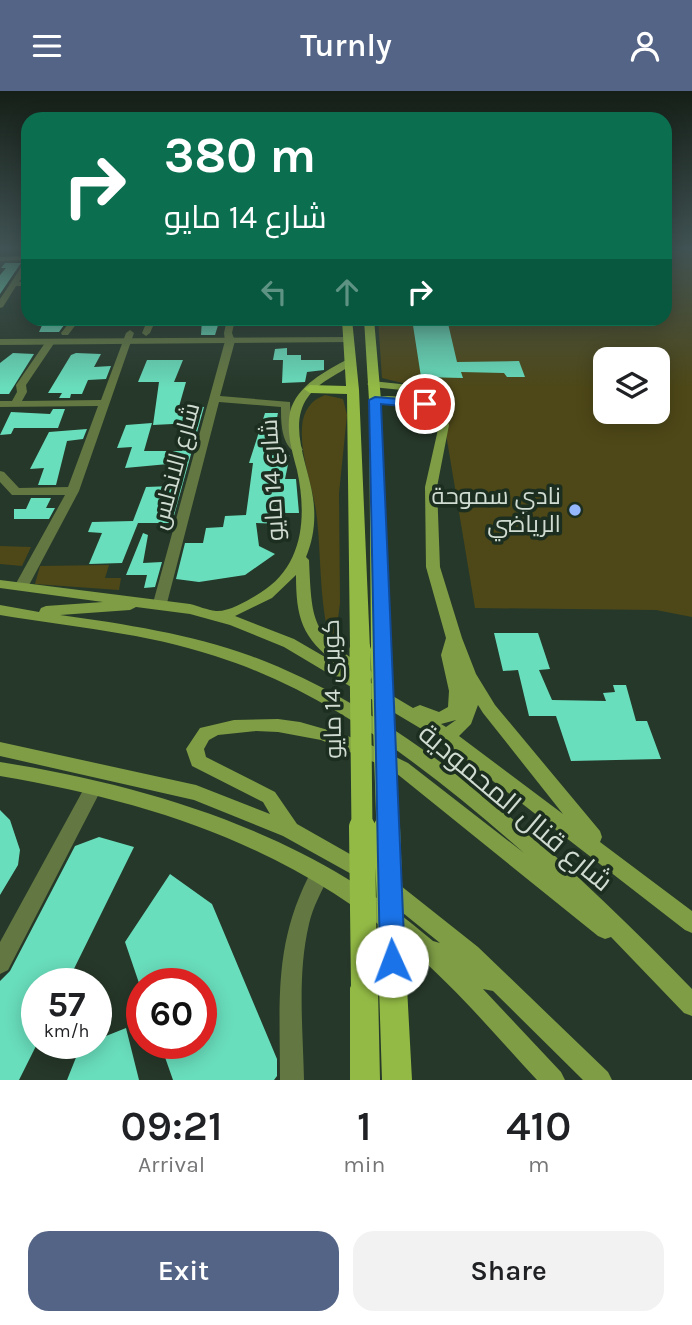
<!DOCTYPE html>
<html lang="en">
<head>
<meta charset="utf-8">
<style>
	body { margin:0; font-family:Karla,Cairo,sans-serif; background:#f2f2f2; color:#202124; height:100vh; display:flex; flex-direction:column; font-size:26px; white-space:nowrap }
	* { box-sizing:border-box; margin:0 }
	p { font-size:23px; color:#757577 }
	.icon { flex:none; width:38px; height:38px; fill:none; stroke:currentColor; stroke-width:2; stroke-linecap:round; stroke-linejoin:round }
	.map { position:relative; height:989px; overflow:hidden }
	.panel { display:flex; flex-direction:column; background:#fff; flex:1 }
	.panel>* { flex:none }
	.banner { position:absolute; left:21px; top:21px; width:651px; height:214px; border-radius:21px; box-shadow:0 4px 18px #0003; background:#0b6e4f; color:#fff; overflow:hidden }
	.tools { position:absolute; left:593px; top:256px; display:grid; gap:14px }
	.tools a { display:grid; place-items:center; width:77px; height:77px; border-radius:14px; background:#fff; box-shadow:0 4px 18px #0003; font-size:35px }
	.speed { position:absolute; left:21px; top:877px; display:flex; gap:14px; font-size:35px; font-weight:700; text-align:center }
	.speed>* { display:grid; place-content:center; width:91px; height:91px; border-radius:50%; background:#fff; box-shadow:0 4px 18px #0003; line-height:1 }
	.speed small { font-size:18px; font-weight:400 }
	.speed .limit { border:10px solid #d22; background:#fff; color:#111 }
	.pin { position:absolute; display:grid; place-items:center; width:60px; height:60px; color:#fff; margin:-30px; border:4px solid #fff; border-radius:50%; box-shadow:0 2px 7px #0007 }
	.me { position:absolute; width:77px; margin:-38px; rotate:358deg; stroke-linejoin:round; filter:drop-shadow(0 0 5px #0008) }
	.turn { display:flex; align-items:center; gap:24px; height:147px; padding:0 28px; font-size:32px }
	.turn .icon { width:91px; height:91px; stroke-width:2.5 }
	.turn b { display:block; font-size:49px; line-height:60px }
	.lanes { display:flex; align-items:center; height:66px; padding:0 28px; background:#0003; justify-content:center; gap:35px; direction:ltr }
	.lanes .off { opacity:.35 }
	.eta { display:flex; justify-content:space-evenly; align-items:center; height:119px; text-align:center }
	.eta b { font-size:42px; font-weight:600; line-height:49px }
	.cta { display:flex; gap:14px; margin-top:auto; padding:14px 28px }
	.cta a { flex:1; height:80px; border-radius:21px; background:#546486; color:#fff; font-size:28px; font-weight:600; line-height:80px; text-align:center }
	.cta a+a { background:#f2f2f2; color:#202124 }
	header { display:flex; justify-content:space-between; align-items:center; height:91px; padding:0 28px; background:#546486; color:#fff; font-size:32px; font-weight:600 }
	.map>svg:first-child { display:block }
	.green { fill:#4e4818; fill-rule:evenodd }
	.building { fill:#69debc }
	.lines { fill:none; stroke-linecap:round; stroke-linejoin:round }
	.minor { fill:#637742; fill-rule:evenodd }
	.tertiary { fill:#637742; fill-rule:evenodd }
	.secondary { fill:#7e9d45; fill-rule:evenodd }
	.primary { fill:#93ba45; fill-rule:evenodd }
	.primary-bridge-far1 { stroke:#93ba45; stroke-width:21 }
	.primary-bridge { stroke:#93ba45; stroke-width:26 }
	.route { fill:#1a73e8; stroke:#114b97; stroke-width:2 }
	.poi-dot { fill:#94b7fd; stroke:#1c2e1f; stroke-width:2.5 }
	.labels { text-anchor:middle; stroke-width:7; stroke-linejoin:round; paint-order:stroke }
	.street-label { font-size:24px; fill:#d0dbd1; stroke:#1c2e1f }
	.poi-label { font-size:24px; fill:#d0dbd1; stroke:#1c2e1f; text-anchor:end }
	.near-street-label { font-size:28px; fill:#d0dbd1; stroke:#1c2e1f }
</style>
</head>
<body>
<header><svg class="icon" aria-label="menu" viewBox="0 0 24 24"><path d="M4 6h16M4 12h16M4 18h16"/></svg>Turnly<svg class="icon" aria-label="person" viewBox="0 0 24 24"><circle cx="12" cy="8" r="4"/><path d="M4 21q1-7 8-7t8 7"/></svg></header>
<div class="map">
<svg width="692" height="989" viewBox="0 0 692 989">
	<rect width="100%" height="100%" fill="#263829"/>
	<path class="green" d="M665 158H692V526L656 519 475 517 439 301 382 287 378 228H665ZM606 268H658V320H606Z
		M325 304 343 308 347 324 339 402 340 512 334 559C318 523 322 460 316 420 312 393 300 364 302 336 303 320 311 309 325 304Z
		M0 455 31 456 22 475 0 473Z
		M109 474 105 487H121L119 499 35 493 40 475Z"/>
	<path class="building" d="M5 172H21L0 203V184L6 177H1Z
		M45 228H67V230L59 241H39Z
		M202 228H220L215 244H201Z
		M412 228H447L457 271 519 270 525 286H507L504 282 461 281 463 287 421 286Z
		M287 257V264H301V269H324V279L307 281 305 291 282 292 283 269H273L275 258Z
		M13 262 34 263 9 303H0V272Z
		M76 262 101 263 94 276 111 275 106 288 88 289 82 303H71L70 307H59L62 302H48L71 264Z
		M147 269H183L174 291H186L178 319H195L196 315 204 316 172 432H138L122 472 89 473 102 442 88 441 92 431 133 430 146 396 172 395 179 372 125 377 132 356 117 357 126 334 152 332 144 360H182L185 356 192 332 153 334 159 291H138Z
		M53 318H65L58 337H14L11 343 0 344 11 321 50 323Z
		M265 322H278L269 364H290L285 388H296L299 422H281V433L256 432 259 455 275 463 245 484 199 491 176 488 185 452H203L206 437 223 436 225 425 246 424 253 372H249Z
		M87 338 83 348 67 350 56 394H38L44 377 30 378 49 341Z
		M31 407H51L46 417H55L49 428H14V418H26Z
		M143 442 148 444 143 472 162 471 155 496 144 497 147 484H126Z
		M494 542H538L550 578 539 579 552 609 606 610 603 602 615 601 613 594H626L636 630H647L661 668 571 670 556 625H529L518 579 503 580Z
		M0 719 10 729 20 759 18 774 0 804Z
		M99 746 134 756 67 892H37V953L19 989H0V890L10 880 75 755Z
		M170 783 212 813 277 968V985L274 989H173L160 952H201V892H139L125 851Z
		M126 937 139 989H67L81 954 96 952V949Z"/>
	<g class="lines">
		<path class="minor" d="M28 165V177L19 191H28V195H16L3 216 0 217V208L26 169 0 170V166Z
			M72 228H80L68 244H62L61 242Z
			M148 228H156L150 242 146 245 142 242Z
			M227 228H235L232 242 235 250 220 305 290 311 291 337 303 359 297 362C281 355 281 331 281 316L219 311 167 512 160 517 153 512 225 250 224 242Z
			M130 239 134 242 79 400 28 496 26 499H16L14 496 65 404H12L0 391V380L4 381 19 397 68 396 98 315 0 316V310H12L17 301 16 294 47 249 50 248 55 251 26 294 27 301 22 310 101 309 126 242Z
			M93 690 99 692 102 697 8 879 0 883V851L87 692Z
			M320 774 327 777 330 783C322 800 313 815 309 833 297 884 303 937 304 989H280C280 908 273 851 313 777Z"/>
		<path class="tertiary" d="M349 246 354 249 352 251 0 254V248Z"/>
		<path class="secondary" d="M348 268 356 270C341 283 320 289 308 306 287 334 309 376 313 407 316 427 314 447 306 466L309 469C312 538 313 542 371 580L373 584 371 588 366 589 413 617 420 614 439 621 448 616 449 600 441 564 446 547 426 476 425 396 439 334 433 319 406 313 375 312 370 309C385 300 413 308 430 312L412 300 372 296 367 293 372 290 419 295 438 307 443 317 449 334 437 396 440 476 462 547 476 583 495 614 600 740 602 746 600 751 692 820V842L685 839 440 649 284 556 230 534 190 523 136 516 130 519 60 524C125 533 190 543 251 565 416 626 571 774 692 898V925L684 922 611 846 605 848 598 845 396 682 376 672 321 649 278 641 256 640 218 644 209 649 204 658 206 666 275 701 297 733 371 775 374 781 371 787 364 790 283 745 194 709 0 665V651L196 694 270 723 263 711 192 675 186 658 200 637 234 629 278 628 300 631 342 643 369 653 408 672 524 762C433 682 332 602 215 565 146 542 72 536 0 524V514L39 521 41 517 46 515 103 511 0 497V489L190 513C198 515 207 519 216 520 229 521 249 509 260 502 304 475 307 425 297 379 292 360 286 340 290 321 297 294 326 280 348 268ZM296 484C296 527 302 547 337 573L294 548 235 525 272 507ZM478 614 483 622 563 723 459 645 471 633ZM456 629 446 636 441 633Z
			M0 671C156 696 311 744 433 850L440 852 382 805 379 798 382 791 389 789 396 791 478 856 608 981 612 989H583L493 900 483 898 561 981 565 989H537C496 945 457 898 411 859 287 755 157 712 0 685Z"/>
		<path class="primary" d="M342 228H352L359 299 370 558 367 563H353L350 558 347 303 310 302 304 298 310 294 346 295Z
			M364 228H374L381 309 391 558 388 563H374L371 558 369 309Z
			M393 882 403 886 407 896 412 989H382L379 896 383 886Z
			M364 883 374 887 378 897 380 989H350V897L354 887Z"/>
		<path class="primary-bridge-far1" d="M360 558 362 738
			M381 558 387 738"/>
		<path class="primary-bridge" d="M362 736 364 897
			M387 736 393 896"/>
	</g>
	<linearGradient id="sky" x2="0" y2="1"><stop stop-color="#151f17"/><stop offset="0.53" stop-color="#415354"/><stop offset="1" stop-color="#415354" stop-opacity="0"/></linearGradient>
	<rect width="692" height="297" fill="url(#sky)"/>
	<path class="route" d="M375 306 425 310 431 313 425 317 381 313 405 870 401 878 392 882 384 878 380 870 369 309Z"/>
	<circle class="poi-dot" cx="575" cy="419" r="7"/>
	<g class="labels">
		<g class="street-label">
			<text transform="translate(175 375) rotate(-75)" y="8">شارع الاندلس</text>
			<text transform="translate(272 389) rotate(-93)" y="8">شارع 14 مايو</text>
			<text transform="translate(332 598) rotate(-91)" y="8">كوبرى 14 مايو</text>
		</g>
		<g class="poi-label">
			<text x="561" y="413">نادي سموحة<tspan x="561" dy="28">الرياضي</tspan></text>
		</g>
		<g class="near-street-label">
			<text transform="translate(516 716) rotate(40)" y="10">شارع قنال المحمودية</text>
		</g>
	</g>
</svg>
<div class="tools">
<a><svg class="icon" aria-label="layers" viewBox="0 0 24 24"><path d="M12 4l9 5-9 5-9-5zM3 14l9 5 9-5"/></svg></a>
</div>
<div class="speed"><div>57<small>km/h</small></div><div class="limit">60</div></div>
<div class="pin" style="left:425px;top:313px;background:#d93025"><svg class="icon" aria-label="arrive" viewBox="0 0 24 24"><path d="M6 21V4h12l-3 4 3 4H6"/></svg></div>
<svg class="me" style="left:392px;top:870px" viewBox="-20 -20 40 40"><circle r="19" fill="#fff"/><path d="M0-13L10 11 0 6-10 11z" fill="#1a73e8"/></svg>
<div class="banner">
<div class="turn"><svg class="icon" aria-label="right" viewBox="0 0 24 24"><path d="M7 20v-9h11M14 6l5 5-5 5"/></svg><div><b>380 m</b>شارع 14 مايو</div></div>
<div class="lanes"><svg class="icon off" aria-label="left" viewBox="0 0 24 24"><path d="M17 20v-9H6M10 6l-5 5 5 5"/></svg><svg class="icon off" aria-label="ahead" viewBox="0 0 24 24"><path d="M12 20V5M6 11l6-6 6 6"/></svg><svg class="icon" aria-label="right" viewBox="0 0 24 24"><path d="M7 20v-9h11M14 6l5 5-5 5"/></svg></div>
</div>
</div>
<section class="panel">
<div class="eta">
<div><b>09:21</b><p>Arrival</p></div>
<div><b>1</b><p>min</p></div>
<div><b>410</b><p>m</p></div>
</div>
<div class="cta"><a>Exit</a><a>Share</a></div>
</section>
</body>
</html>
